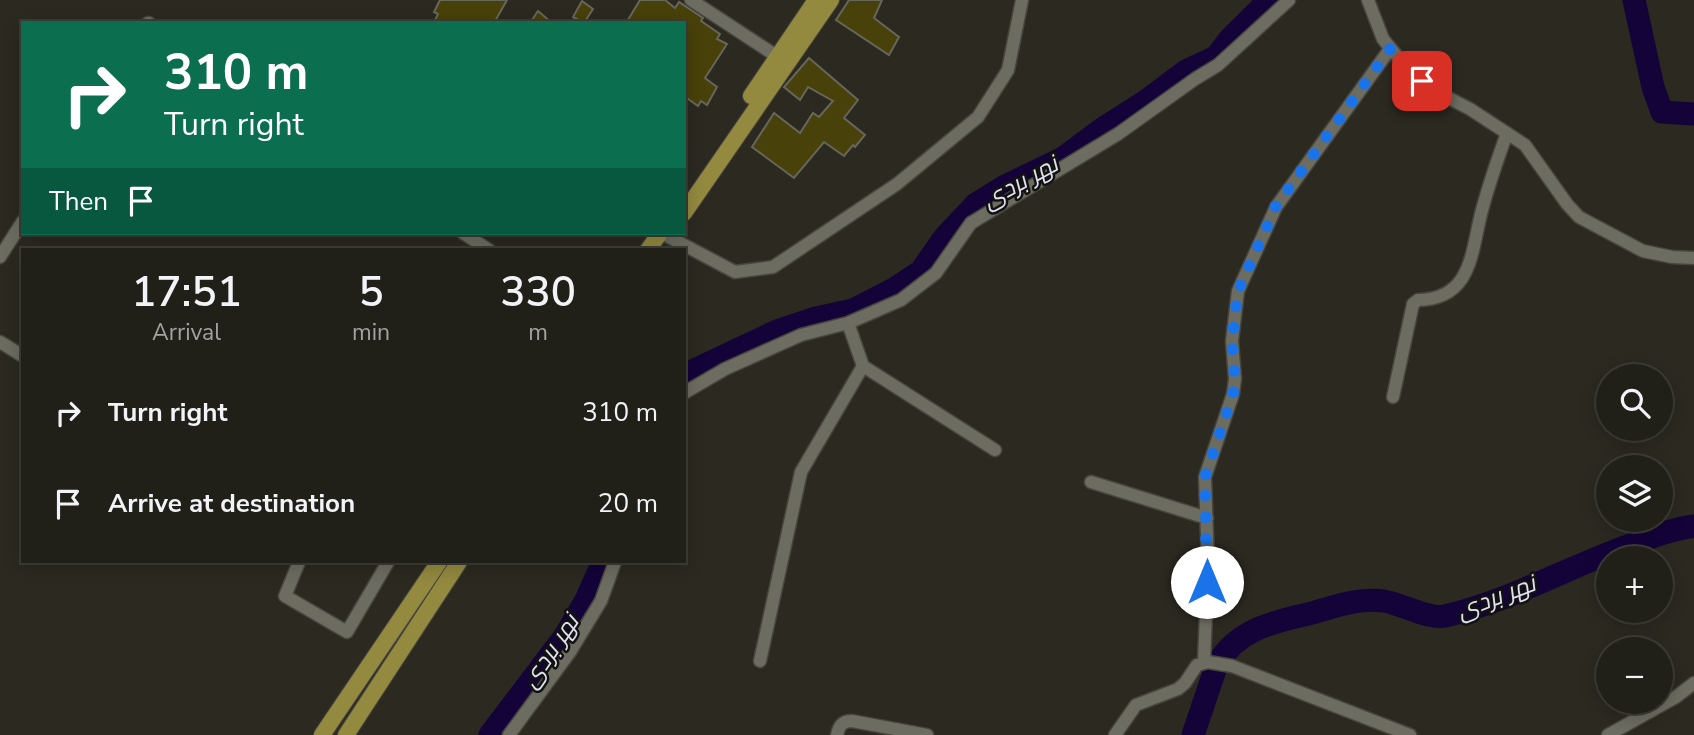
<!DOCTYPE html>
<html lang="en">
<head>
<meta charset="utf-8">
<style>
	body { margin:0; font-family:"Nunito Sans",Cairo,sans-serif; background:#282721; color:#f1f3f6; height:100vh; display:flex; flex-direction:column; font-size:26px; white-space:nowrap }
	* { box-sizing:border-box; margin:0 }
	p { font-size:23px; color:#a2a2a2 }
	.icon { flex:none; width:38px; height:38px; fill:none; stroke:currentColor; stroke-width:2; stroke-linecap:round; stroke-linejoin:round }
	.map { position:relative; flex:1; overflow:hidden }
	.sheet { position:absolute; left:21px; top:248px; width:665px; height:315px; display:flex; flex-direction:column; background:#201f18; border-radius:0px; box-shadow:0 4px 18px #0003,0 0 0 2px #3d3d37 }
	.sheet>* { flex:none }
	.guide { position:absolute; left:21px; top:21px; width:665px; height:214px; border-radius:0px; box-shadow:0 4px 18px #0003,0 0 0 2px #3d3d37; background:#0b6e4f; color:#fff; overflow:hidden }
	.fabs { position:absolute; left:1596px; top:364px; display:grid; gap:14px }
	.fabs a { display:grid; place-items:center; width:77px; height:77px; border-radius:50%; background:#201f18; box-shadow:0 4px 18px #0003,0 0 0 2px #3d3d37; font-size:35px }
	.pin { position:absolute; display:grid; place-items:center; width:60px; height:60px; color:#fff; margin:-30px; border-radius:14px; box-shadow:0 4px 10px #0006 }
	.me { position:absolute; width:77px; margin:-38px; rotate:0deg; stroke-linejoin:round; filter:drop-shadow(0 0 5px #0008) }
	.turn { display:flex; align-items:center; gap:24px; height:147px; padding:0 28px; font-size:32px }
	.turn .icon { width:91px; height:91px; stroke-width:2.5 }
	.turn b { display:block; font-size:49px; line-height:60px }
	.then { display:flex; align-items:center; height:66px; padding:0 28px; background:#0003; gap:14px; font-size:26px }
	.eta { display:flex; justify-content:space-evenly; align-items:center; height:119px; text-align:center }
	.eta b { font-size:42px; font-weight:600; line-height:49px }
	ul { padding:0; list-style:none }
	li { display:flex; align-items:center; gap:21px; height:91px; padding:0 28px }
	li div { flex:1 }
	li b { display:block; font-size:26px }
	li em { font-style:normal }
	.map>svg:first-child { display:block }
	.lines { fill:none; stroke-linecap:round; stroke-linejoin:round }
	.river { stroke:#140339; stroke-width:23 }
	.building { fill:#484109; stroke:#67665b; stroke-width:2 }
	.minor-casing { stroke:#47463e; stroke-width:15 }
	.major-casing { stroke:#47463e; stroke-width:18 }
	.minor { stroke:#6d6c61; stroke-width:12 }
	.major { stroke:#93893f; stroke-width:16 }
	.route { stroke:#1a73e8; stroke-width:12; stroke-dasharray:0 21.6 }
	.labels { text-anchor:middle; stroke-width:5; stroke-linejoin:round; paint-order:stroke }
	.water-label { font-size:24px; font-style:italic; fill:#e0dff5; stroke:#12120e }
</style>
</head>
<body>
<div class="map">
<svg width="1694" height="735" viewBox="0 0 1694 735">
	<rect width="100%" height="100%" fill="#2b2920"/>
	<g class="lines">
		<path class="river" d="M1634 0 1653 87 1662 112 1694 114
			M684 375 777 331 816 318 853 310 894 289 921 271 944 238 976 204 1005 186 1063 158 1102 129 1146 101 1186 71 1216 57 1229 40 1269 0
			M490 735 565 636 586 600 603 562
			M1193 735 1217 664C1239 628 1274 622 1312 613 1337 606 1357 598 1384 601 1402 604 1430 620 1445 616 1510 601 1570 566 1633 544 1653 536 1673 529 1694 526"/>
	</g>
	<path class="building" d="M440 0H507L494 23H440L435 20 438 14 434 12Z
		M640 0H665L675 8 679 2 703 18 701 21 720 34 717 39 727 44 705 78 717 87 707 105 701 101 698 106 684 96V23H626Z
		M849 0H882L874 18 899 37 889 55 836 20Z
		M582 1 593 9 584 23 573 17Z
		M538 11 552 23H530Z
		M809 58 858 100 844 118 865 135 855 147 853 145 844 156 824 142 794 178 752 147 774 113 800 133 813 113 819 117 833 101 808 87 800 100 784 87Z"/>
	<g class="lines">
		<g class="minor-casing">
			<path id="minor" d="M691 0 778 57
				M1368 0 1383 39 1406 67 1435 91 1470 109 1525 145 1567 204 1579 217 1643 251 1672 257 1694 258
				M148 23H149
				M463 233 489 250
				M669 237 735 272 773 267 897 184 978 117 1008 70 1022 0
				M0 257 23 221
				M0 342 23 356
				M863 366 995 450
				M684 393 725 369 801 335 848 323 901 300 936 273 971 223 1118 134 1195 79 1218 65 1289 0
				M1393 397 1413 304 1418 300C1473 299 1471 251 1482 210 1489 184 1498 158 1507 133
				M1091 482 1207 518
				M299 562 285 596 347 632 388 562
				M760 661 801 472 863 366 848 323
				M1204 662 1208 565 1205 477 1233 394 1235 379 1232 341 1238 291 1276 207 1390 49
				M509 735 570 652 601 601 615 562
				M837 735C839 726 842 721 852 721L927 735
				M1115 735 1136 705 1178 689 1185 683 1197 665 1208 662 1232 666 1410 735
				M1608 735 1676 697 1694 683"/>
		</g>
		<g class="major-casing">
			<path id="major" d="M751 96 816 0
				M684 213 831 0
				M648 250 660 233
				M322 735 439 562
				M346 735 459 562"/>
		</g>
		<use href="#minor" class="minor"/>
		<use href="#major" class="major"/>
	</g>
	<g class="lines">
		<path class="route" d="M1207 582 1205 477 1233 394 1235 379 1232 341 1238 291 1276 206 1390 49 1422 81"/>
	</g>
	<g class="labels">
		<g class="water-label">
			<text transform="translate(1020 182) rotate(-29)" y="8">نهر بردى</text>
			<text transform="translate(1496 597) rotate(-21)" y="8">نهر بردى</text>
			<text transform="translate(550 651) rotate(-56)" y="8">نهر بردى</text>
		</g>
	</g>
</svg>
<div class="fabs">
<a><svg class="icon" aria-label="search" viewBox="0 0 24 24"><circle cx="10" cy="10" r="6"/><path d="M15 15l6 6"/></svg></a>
<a><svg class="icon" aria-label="layers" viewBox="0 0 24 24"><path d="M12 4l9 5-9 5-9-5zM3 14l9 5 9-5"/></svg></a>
<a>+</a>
<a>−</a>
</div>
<div class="pin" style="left:1422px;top:81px;background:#d93025"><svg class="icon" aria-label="arrive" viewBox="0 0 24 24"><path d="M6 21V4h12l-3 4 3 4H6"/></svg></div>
<svg class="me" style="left:1207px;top:582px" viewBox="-20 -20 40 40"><circle r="19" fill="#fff"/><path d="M0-13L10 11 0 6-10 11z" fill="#1a73e8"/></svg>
<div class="guide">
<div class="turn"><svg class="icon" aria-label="right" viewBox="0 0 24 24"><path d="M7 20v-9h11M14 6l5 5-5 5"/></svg><div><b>310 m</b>Turn right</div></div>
<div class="then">Then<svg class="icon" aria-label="arrive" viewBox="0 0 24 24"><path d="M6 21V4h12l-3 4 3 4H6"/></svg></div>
</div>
<section class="sheet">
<div class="eta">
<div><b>17:51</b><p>Arrival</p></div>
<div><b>5</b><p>min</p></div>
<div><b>330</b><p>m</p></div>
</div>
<ul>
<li><svg class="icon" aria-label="right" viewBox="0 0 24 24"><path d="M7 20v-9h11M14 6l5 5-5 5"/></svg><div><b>Turn right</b></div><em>310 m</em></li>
<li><svg class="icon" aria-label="arrive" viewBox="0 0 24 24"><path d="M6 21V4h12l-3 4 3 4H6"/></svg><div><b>Arrive at destination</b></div><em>20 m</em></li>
</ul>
</section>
</div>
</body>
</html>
